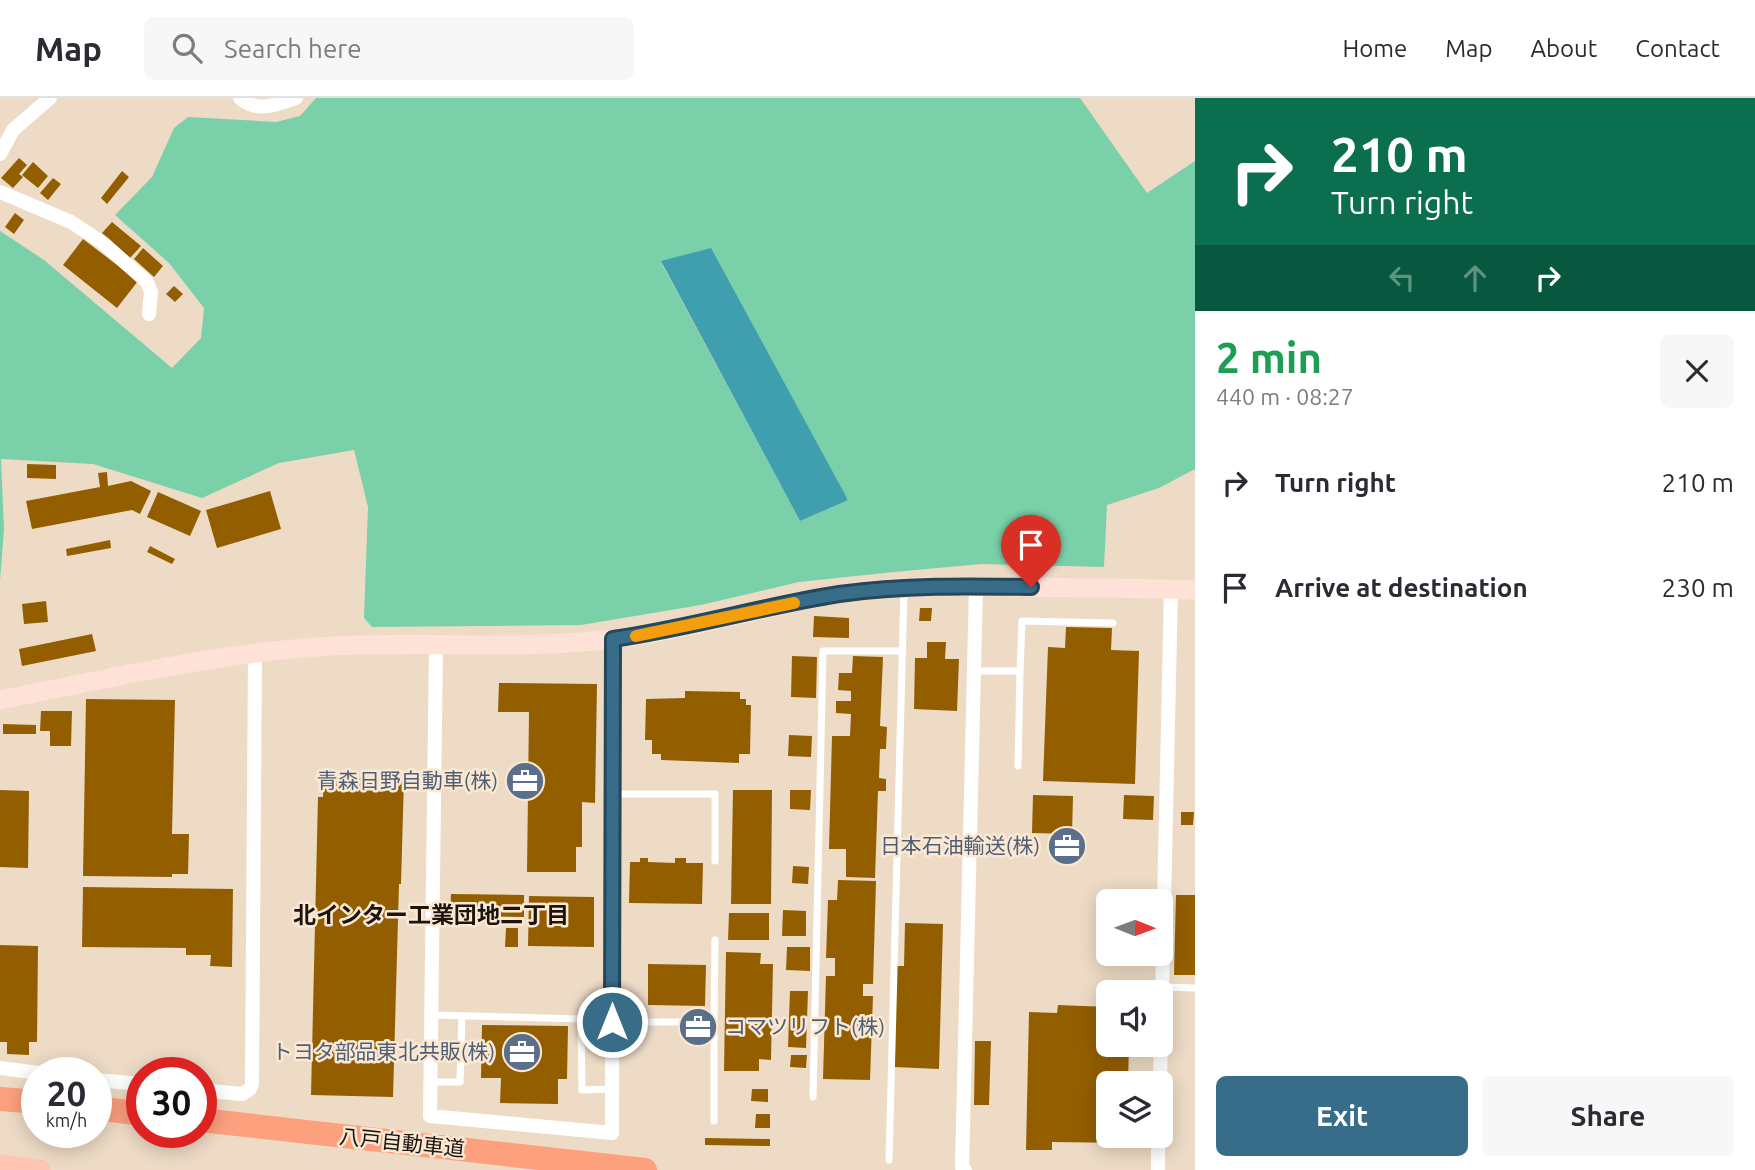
<!DOCTYPE html>
<html lang="en">
<head>
<meta charset="utf-8">
<style>
	body { margin:0; font-family:Ubuntu,"Noto Sans JP",sans-serif; background:#f7f7f7; color:#2b2b33; height:100vh; display:flex; flex-direction:column; font-size:26px; white-space:nowrap }
	* { box-sizing:border-box; margin:0 }
	p { font-size:23px; color:#7c7c81 }
	.icon { flex:none; width:38px; height:38px; fill:none; stroke:currentColor; stroke-width:2; stroke-linecap:round; stroke-linejoin:round }
	.map { position:relative; flex:1; overflow:hidden }
	.side { display:flex; flex-direction:column; background:#fff; width:560px }
	.side>* { flex:none }
	.top-card { background:#0b6e4f; color:#fff; overflow:hidden }
	.needle { width:46px; rotate:91deg }
	.fabs { position:absolute; left:1096px; top:791px; display:grid; gap:14px }
	.fabs a { display:grid; place-items:center; width:77px; height:77px; border-radius:10px; background:#fff; box-shadow:0 4px 18px #0003; font-size:35px }
	.speed { position:absolute; left:21px; top:959px; display:flex; gap:14px; font-size:35px; font-weight:700; text-align:center }
	.speed>* { display:grid; place-content:center; width:91px; height:91px; border-radius:50%; background:#fff; box-shadow:0 4px 18px #0003; line-height:1 }
	.speed small { font-size:18px; font-weight:400 }
	.speed .limit { border:10px solid #d22; background:#fff; color:#111 }
	.pin { position:absolute; display:grid; place-items:center; width:60px; height:60px; color:#fff; margin:-72px -30px; border-radius:50% 50% 50% 0; rotate:-45deg; box-shadow:0 0 7px #0007 }
	.pin .icon { rotate:45deg }
	.me { position:absolute; width:77px; margin:-38px; rotate:0deg; stroke-linejoin:round; filter:drop-shadow(0 0 5px #0008) }
	.turn { display:flex; align-items:center; gap:24px; height:147px; padding:0 21px; font-size:32px }
	.turn .icon { width:91px; height:91px; stroke-width:2.5 }
	.turn b { display:block; font-size:49px; line-height:60px }
	.lanes { display:flex; align-items:center; height:66px; padding:0 21px; background:#0003; justify-content:center; gap:35px; direction:ltr }
	.lanes .off { opacity:.35 }
	.round { display:grid; place-items:center; flex:none; width:74px; height:74px; border-radius:10px; background:#f7f7f7 }
	.head { display:flex; align-items:center; justify-content:space-between; height:119px; padding:0 21px }
	h1 { font-size:42px; font-weight:700; line-height:52px; color:#1e9e55 }
	.primary-button { display:flex; gap:14px; margin-top:auto; padding:14px 21px }
	.primary-button a { flex:1; height:80px; border-radius:10px; background:#386d89; color:#fff; font-size:28px; font-weight:700; line-height:80px; text-align:center }
	.primary-button a+a { background:#f7f7f7; color:#2b2b33 }
	ul { padding:0; list-style:none }
	li { display:flex; align-items:center; gap:21px; height:105px; padding:0 21px }
	li div { flex:1 }
	li b { display:block; font-size:26px }
	li em { font-style:normal }
	header { display:flex; align-items:center; gap:42px; box-sizing:border-box; height:98px; padding:0 35px; background:#fff; border-bottom:2px solid #e1e1e2 }
	header strong { font-size:33px }
	nav { display:flex; gap:38px; margin-inline-start:auto; font-size:24px }
	.search { width:490px; height:63px; background:#f7f7f7; display:flex; align-items:center; gap:18px; box-sizing:border-box; padding:0 24px; border-radius:10px; color:#7c7c81; font-size:26px }
	main { display:flex; flex:1; min-height:0 }
	.map>svg:first-child { display:block }
	.green { fill:#7ad0a8; fill-rule:evenodd }
	.water { fill:#3f9faf }
	.building { fill:#935e00 }
	.lines { fill:none; stroke-linecap:round; stroke-linejoin:round }
	.lane { stroke:#fff; stroke-width:7 }
	.street { stroke:#fff; stroke-width:14 }
	.secondary { stroke:#fee2d8; stroke-width:19 }
	.primary { stroke:#fec6b2; stroke-width:21 }
	.highway { stroke:#fda07e; stroke-width:24 }
	.route-casing { stroke:#244759; stroke-width:18 }
	.route { stroke:#386d89; stroke-width:12 }
	.slow { stroke:#f59e0b; stroke-width:12 }
	.labels { text-anchor:middle; stroke-width:5; stroke-linejoin:round; paint-order:stroke }
	.service-label { font-size:21px; fill:#4e5e75; stroke:#fbe8d3; text-anchor:end }
	.street-label { font-size:21px; fill:#1c150e; stroke:#fbe8d3 }
	.neighbourhood-label { font-size:23px; font-weight:bold; fill:#1c150e; stroke:#fbe8d3 }
</style>
</head>
<body>
<header>
<strong>Map</strong>
<div class="search"><svg class="icon" aria-label="search" viewBox="0 0 24 24"><circle cx="10" cy="10" r="6"/><path d="M15 15l6 6"/></svg>Search here</div>
<nav><a>Home</a><a>Map</a><a>About</a><a>Contact</a></nav>
</header>
<main>
<div class="map">
<svg width="1195" height="1072" viewBox="0 0 1195 1072">
	<rect width="100%" height="100%" fill="#eedbc6"/>
	<path class="green" d="M316 0H1080L1147 95 1195 63V371L1159 390 1107 407 1104 469 982 466 894 474 799 484 701 507 581 527 372 529 364 520 368 409 354 352 279 365 202 400 93 366 1 361 4 431 0 483V133L44 162 172 270 201 240 204 210 169 165 115 117 152 79 174 30 188 19 276 24 300 18ZM661 164 848 401 847 402 800 423Z"/>
	<path class="water" d="M711 150 848 402 800 423 661 163Z"/>
	<path class="building" d="M19 60 27 67 19 76 23 79 13 90 1 80Z
		M33 64 48 78 38 90 22 77Z
		M122 73 129 79 107 106 101 100Z
		M53 80 61 86 48 102 40 95Z
		M15 115 24 122 14 136 5 129Z
		M112 124 141 148 130 160 102 135Z
		M83 141 138 183 117 210 63 167Z
		M143 150 163 168 154 179 134 161Z
		M174 188 183 196 175 204 166 196Z
		M27 366 56 367V381L27 380Z
		M107 374 108 388 131 383 151 393 140 416 132 412 32 431 26 403 100 389 98 375Z
		M270 393 281 431 217 450 206 412Z
		M158 394 201 413 190 438 147 419Z
		M110 442 111 450 67 458 66 451Z
		M150 448 175 461 172 466 147 454Z
		M46 503 48 524 24 526 22 506Z
		M920 510H932L931 523H919Z
		M814 518 849 520V540L813 539Z
		M1066 529 1112 530 1111 552 1139 553 1135 686 1043 683 1048 549 1065 550Z
		M92 536 96 553 22 568 19 551Z
		M927 544H946L945 561H959L957 613 914 611 915 560H927Z
		M792 558 817 559 816 600 791 599Z
		M853 558 883 559 880 628 887 629 886 651H880L879 680 886 681V693H878L875 780 846 779V751H829L832 638H850L851 616 836 615V603H851V593L838 592 839 575H852Z
		M499 585 597 586 595 705 582 704V749H576V774H527L529 614H498Z
		M685 593 740 594V601H746V607H751L750 656H739V665L661 662V656H652V642H645L646 601 685 600Z
		M86 601 175 602 172 736H189L188 776H172V779L83 778Z
		M41 613H72L71 648H50V633H40Z
		M3 626 36 627V636H3Z
		M789 637 812 638 811 659 788 658Z
		M324 678 404 680 401 786H399L393 999 311 997 318 699H323Z
		M0 692 29 693 28 770 0 769Z
		M733 692H772L771 806H731Z
		M790 692H811L810 712 790 711Z
		M1033 697 1073 698 1072 736 1032 735Z
		M1124 697 1154 698 1153 722 1123 721Z
		M1181 714H1194L1193 727H1181Z
		M640 760H648V764L675 765V760H686V765H703L702 806 629 805 630 764H640Z
		M793 768 809 769 808 786 792 785Z
		M838 782 876 783 873 886H863V898H873L870 982 823 981 826 878H835V860H826L828 802H837Z
		M83 789 233 791 232 869 210 868 211 857H186V850L82 849Z
		M451 796 524 797V819L450 818Z
		M1176 797H1195V877H1174Z
		M529 798 594 799V849L528 848Z
		M783 812 806 813V838H782Z
		M729 815H769V842H728Z
		M905 825 943 826 939 971 894 969 897 868H904Z
		M506 830H518V849H505Z
		M0 847 38 848 37 944H29V957L7 956V944H0Z
		M787 849H810V873L786 872Z
		M726 854 761 855 760 866H773L771 962 759 961V973H724Z
		M648 866 706 867 705 908 648 907Z
		M790 893H808L806 950 788 949Z
		M1058 907 1108 909V947H1129L1128 985H1108V1038H1127V1045L1052 1044V1052H1026L1029 914 1057 915Z
		M482 927 568 928 567 981H558V1006L500 1005 501 980H481Z
		M975 943H991L989 1007H974Z
		M791 957H807L806 970 790 969Z
		M752 991H768V1004L751 1003Z
		M756 1016H770V1030H755Z
		M705 1040 770 1041V1048L705 1047Z"/>
	<g class="lines">
		<path class="lane" d="M974 573H1020L1018 668
			M1020 573 1022 523 1113 525
			M613 696H715V763
			M1163 889 1195 890
			M432 917 581 921 582 992 612 991
			M613 924H714V1023
			M714 924 715 842
			M431 984H460L462 918
			M813 999 823 553H903
			M889 1062 904 491"/>
		<path class="street" d="M240 0C256 15 277 7 296 0
			M0 56 13 32 50 0
			M0 94 71 124 103 145 147 184 151 194 149 216
			M436 546 430 1018 612 1035 613 541
			M0 970 39 975
			M96 982 142 986
			M1160 985 1171 491
			M201 992 242 996 250 991 252 986 255 556
			M965 1072 962 1069 976 488
			M1158 1072V1038"/>
		<path class="secondary" d="M0 602C105 581 210 557 316 549 415 542 514 553 613 541 689 532 763 509 838 496 900 487 963 488 1026 489 1082 490 1139 490 1195 492"/>
		<path class="primary" d="M0 1067 40 1072"/>
		<path class="highway" d="M0 1001 37 1004
			M96 1010 142 1016
			M201 1022 645 1072"/>
	</g>
	<g class="lines">
		<g class="route-casing">
			<path id="route" d="M612 924 613 541C689 530 763 508 839 496 903 487 967 488 1031 489"/>
		</g>
		<use href="#route" class="route"/>
		<path class="slow" d="M636 538 794 505"/>
	</g>
	<defs>
		<g id="office-disc" transform="scale(2.0125)"><circle r="9.5" fill="#5c6f8a" stroke="#fbe8d3"/><path d="M-6-3h4V-5.5h4V-3h4V5H-6ZM-1-4.5V-3h2v-1.5ZM-6 0V1H6V0Z" fill="#fff"/></g>
	</defs>
	<g fill-rule="evenodd">
		<use href="#office-disc" x="525" y="683"/>
		<use href="#office-disc" x="1067" y="748"/>
		<use href="#office-disc" x="698" y="929"/>
		<use href="#office-disc" x="522" y="954"/>
	</g>
	<g class="labels">
		<g class="service-label">
			<text x="498" y="690">青森日野自動車(株)</text>
			<text x="1040" y="755">日本石油輸送(株)</text>
			<text x="725" y="936" text-anchor="start">コマツリフト(株)</text>
			<text x="495" y="961">トヨタ部品東北共販(株)</text>
		</g>
		<g class="street-label">
			<text transform="translate(402 1045) rotate(6)" y="7">八戸自動車道</text>
		</g>
		<g class="neighbourhood-label">
			<text x="431" y="825">北インター工業団地二丁目</text>
		</g>
	</g>
</svg>
<div class="fabs">
<a><svg class="needle" viewBox="-14 -14 28 28"><path d="M0-13l5 13h-10z" fill="#e53935"/><path d="M0 13l5-13h-10z" fill="#7c7c81"/></svg></a>
<a><svg class="icon" aria-label="sound" viewBox="0 0 24 24"><path d="M4 9h4l5-4v14l-5-4H4zM17 9q2 3 0 6"/></svg></a>
<a><svg class="icon" aria-label="layers" viewBox="0 0 24 24"><path d="M12 4l9 5-9 5-9-5zM3 14l9 5 9-5"/></svg></a>
</div>
<div class="speed"><div>20<small>km/h</small></div><div class="limit">30</div></div>
<div class="pin" style="left:1031px;top:489px;background:#d93025"><svg class="icon" aria-label="arrive" viewBox="0 0 24 24"><path d="M6 21V4h12l-3 4 3 4H6"/></svg></div>
<svg class="me" style="left:612px;top:924px" viewBox="-20 -20 40 40"><circle r="17" fill="#386d89" stroke="#fff" stroke-width="3"/><path d="M0-11L8 9 0 5-8 9z" fill="#fff"/></svg>
</div>
<section class="side">
<div class="top-card">
<div class="turn"><svg class="icon" aria-label="right" viewBox="0 0 24 24"><path d="M7 20v-9h11M14 6l5 5-5 5"/></svg><div><b>210 m</b>Turn right</div></div>
<div class="lanes"><svg class="icon off" aria-label="left" viewBox="0 0 24 24"><path d="M17 20v-9H6M10 6l-5 5 5 5"/></svg><svg class="icon off" aria-label="ahead" viewBox="0 0 24 24"><path d="M12 20V5M6 11l6-6 6 6"/></svg><svg class="icon" aria-label="right" viewBox="0 0 24 24"><path d="M7 20v-9h11M14 6l5 5-5 5"/></svg></div>
</div>
<div class="head"><div><h1>2 min</h1><p>440 m · 08:27</p></div><a class="round"><svg class="icon" aria-label="close" viewBox="0 0 24 24"><path d="M6 6l12 12M18 6L6 18"/></svg></a></div>
<ul>
<li><svg class="icon" aria-label="right" viewBox="0 0 24 24"><path d="M7 20v-9h11M14 6l5 5-5 5"/></svg><div><b>Turn right</b></div><em>210 m</em></li>
<li><svg class="icon" aria-label="arrive" viewBox="0 0 24 24"><path d="M6 21V4h12l-3 4 3 4H6"/></svg><div><b>Arrive at destination</b></div><em>230 m</em></li>
</ul>
<div class="primary-button"><a>Exit</a><a>Share</a></div>
</section>
</main>
</body>
</html>
